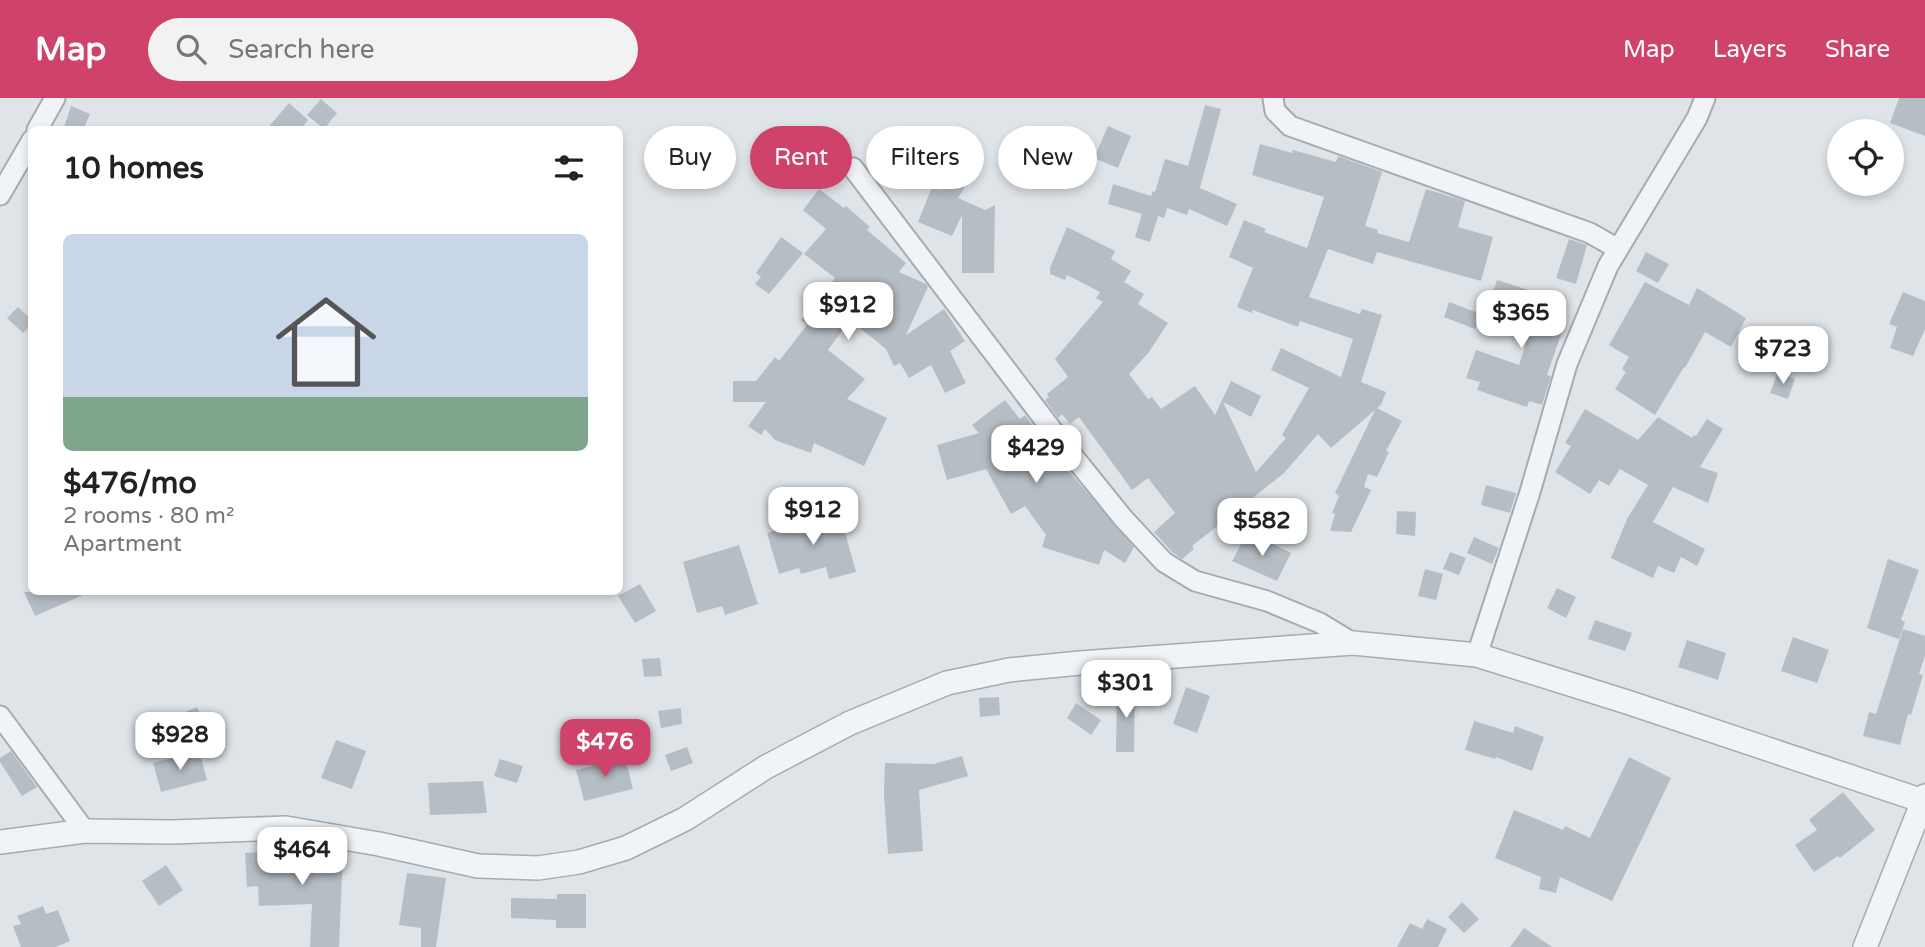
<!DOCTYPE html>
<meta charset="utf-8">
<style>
body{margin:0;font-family:"Varela Round",sans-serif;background:#f2f2f2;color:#222;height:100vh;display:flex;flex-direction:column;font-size:26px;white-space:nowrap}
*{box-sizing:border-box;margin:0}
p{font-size:23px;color:#767676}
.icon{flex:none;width:38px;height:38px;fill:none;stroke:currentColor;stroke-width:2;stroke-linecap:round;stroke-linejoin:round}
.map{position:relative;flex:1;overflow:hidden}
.side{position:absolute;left:28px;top:28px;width:595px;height:469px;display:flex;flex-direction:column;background:#fff;border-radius:10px;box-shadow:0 4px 10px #0003}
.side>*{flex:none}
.top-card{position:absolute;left:644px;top:28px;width:665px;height:63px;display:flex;gap:14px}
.fabs{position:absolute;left:1827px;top:21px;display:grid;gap:14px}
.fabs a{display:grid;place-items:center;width:77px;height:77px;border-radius:50%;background:#fff;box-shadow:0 4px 10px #0003;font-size:35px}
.price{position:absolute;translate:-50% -60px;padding:0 16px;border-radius:14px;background:#fff;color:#222;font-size:23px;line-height:46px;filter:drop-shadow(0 2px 4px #0008)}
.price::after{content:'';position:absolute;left:50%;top:42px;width:21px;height:16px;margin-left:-10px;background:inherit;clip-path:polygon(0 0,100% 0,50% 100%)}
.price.selected{background:#cf4269;color:#fff}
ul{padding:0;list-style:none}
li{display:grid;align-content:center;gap:14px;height:371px;padding:0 35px}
li span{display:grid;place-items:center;height:217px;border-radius:10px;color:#555}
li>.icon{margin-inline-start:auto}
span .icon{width:126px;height:126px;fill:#fffc;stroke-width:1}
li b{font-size:30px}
h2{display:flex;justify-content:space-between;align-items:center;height:84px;padding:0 35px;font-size:30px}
.tag{padding:0 24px;border-radius:32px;background:#fff;box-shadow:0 4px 10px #0003;font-size:24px;line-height:63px}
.tag.selected{background:#cf4269;color:#fff}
header{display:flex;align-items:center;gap:42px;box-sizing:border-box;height:98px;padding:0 35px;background:#cf4269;color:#fff}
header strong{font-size:33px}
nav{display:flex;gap:38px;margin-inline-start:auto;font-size:24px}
.search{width:490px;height:63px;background:#f2f2f2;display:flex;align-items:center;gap:18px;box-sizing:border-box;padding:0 24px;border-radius:38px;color:#767676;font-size:26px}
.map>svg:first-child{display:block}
.building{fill:#b6bec5}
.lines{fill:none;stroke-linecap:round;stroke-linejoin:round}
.minor-casing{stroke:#a4abb2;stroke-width:23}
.tertiary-casing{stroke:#a4abb2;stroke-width:26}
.minor{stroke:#f1f4f7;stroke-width:19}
.tertiary{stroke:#f1f4f7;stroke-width:23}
</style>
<header>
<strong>Map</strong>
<div class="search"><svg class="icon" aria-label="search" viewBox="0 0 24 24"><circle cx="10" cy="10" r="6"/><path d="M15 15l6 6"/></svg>Search here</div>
<nav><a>Map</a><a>Layers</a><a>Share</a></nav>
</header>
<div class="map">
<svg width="1925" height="849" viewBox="0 0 1925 849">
<rect width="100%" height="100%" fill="#dfe4e8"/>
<path class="building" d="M 1899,0 L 1925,0 L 1925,38 L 1890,25 Z
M 321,1 L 337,15 L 324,31 L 307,17 Z
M 289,5 L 308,22 L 300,32 L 266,32 Z
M 1205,7 L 1221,11 L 1200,90 L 1237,106 L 1227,128 L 1189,111 L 1187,117 L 1167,110 L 1164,120 L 1158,118 L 1150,144 L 1135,139 L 1142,116 L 1108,106 L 1113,86 L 1151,98 L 1153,93 L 1155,94 L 1165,61 L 1188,68 Z
M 71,8 L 90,16 L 83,32 L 63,32 Z
M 1108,28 L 1131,38 L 1118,70 L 1094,60 Z
M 1260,46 L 1292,55 L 1293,52 L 1336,64 L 1338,58 L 1382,74 L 1365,128 L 1378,132 L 1377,135 L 1409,144 L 1426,91 L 1465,103 L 1458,129 L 1493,139 L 1481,183 L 1377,154 L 1373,166 L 1328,151 L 1309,199 L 1360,216 L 1362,211 L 1382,217 L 1361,284 L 1386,294 L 1381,307 L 1377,310 L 1402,323 L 1386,353 L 1389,354 L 1377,379 L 1368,376 L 1364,389 L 1371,392 L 1351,434 L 1330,433 L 1335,416 L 1332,415 L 1339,398 L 1335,395 L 1375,312 L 1331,350 L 1318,336 L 1284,375 L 1254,399 L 1236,407 L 1239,411 L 1192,448 L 1194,451 L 1182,461 L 1172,454 L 1154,434 L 1175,415 L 1148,380 L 1132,392 L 1079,319 L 1070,326 L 1062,316 L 1058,320 L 1045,302 L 1049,299 L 1047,296 L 1068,279 L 1055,261 L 1103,204 L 1096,200 L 1100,194 L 1067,177 L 1065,182 L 1050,176 L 1050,170 L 1067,129 L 1115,153 L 1111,161 L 1131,173 L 1124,184 L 1144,196 L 1138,206 L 1168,225 L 1149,254 L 1129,276 L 1148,301 L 1152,299 L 1161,311 L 1195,288 L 1215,317 L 1231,283 L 1261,298 L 1251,319 L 1223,304 L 1256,374 L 1286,340 L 1282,337 L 1309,290 L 1271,272 L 1281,250 L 1341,279 L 1353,241 L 1300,223 L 1298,229 L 1253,212 L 1252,215 L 1237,209 L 1253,170 L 1229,159 L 1244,122 L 1266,131 L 1264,134 L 1307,150 L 1324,99 L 1252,77 Z
M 955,69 L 971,79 L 958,100 L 985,112 L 995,107 L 994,175 L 962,175 L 962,117 L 952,138 L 918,124 L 932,89 L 940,92 Z
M 819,91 L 844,110 L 846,108 L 870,129 L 867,132 L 906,165 L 899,174 L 926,186 L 928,189 L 906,237 L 944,211 L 965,243 L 950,253 L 966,285 L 945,295 L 931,267 L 909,280 L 900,265 L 894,268 L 886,251 L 850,222 L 828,252 L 865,281 L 847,301 L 887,320 L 864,368 L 814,345 L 811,355 L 775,342 L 765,331 L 761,337 L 748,328 L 766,304 L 733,304 L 733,283 L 756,283 L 775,259 L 779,263 L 807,227 L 801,222 L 835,180 L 804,156 L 826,131 L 803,112 Z
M 781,139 L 803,155 L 769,196 L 755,186 L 761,179 L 756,175 Z
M 1569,141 L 1587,147 L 1576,186 L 1556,180 Z
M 1646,154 L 1669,166 L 1658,185 L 1636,173 Z
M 1497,182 L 1560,202 L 1554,224 L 1564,228 L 1547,277 L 1551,278 L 1542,307 L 1529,303 L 1527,309 L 1477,292 L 1480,284 L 1466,280 L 1476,252 L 1519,267 L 1535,218 L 1490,204 Z
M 1645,184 L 1689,207 L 1697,190 L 1746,220 L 1731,249 L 1705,234 L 1685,270 L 1684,269 L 1655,317 L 1615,291 L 1626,274 L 1622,271 L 1629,259 L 1609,247 Z
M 1903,194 L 1925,203 L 1925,231 L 1913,258 L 1890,250 L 1897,229 L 1889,226 Z
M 1449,204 L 1481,216 L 1475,231 L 1444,219 Z
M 18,209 L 32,222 L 32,226 L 23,235 L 7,220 Z
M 1778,274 L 1795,281 L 1788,301 L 1770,295 Z
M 1005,302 L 1020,321 L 1025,317 L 1065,373 L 1067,371 L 1134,449 L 1125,465 L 1104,452 L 1099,467 L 1042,449 L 1046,437 L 1025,408 L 1011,416 L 986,371 L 947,382 L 937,347 L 979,335 L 972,327 Z
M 1585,311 L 1638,342 L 1658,319 L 1692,340 L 1694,337 L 1696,338 L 1707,321 L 1723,331 L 1700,369 L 1718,375 L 1708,405 L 1673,389 L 1653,424 L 1705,451 L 1697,468 L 1681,459 L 1674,475 L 1658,468 L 1653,480 L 1611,460 L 1627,421 L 1648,387 L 1620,371 L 1609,388 L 1599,382 L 1590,396 L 1555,374 L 1571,348 L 1565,345 Z
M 1486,387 L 1516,395 L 1510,415 L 1481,407 Z
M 839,413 L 856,474 L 829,481 L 826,469 L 801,476 L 799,470 L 779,476 L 767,435 Z
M 1397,413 L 1416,414 L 1415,438 L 1396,436 Z
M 1246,437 L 1269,449 L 1271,445 L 1291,455 L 1277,483 L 1232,463 Z
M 1474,439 L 1499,450 L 1492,466 L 1467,455 Z
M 739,447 L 758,506 L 725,517 L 722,508 L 697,515 L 683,464 Z
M 1450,454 L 1466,460 L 1459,477 L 1443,471 Z
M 1888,461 L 1919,472 L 1901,522 L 1905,524 L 1899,541 L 1867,530 Z
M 1425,471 L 1443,476 L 1436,502 L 1418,498 Z
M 640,486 L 656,513 L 635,525 L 618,498 Z
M 1557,490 L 1576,499 L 1566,520 L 1547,510 Z
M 24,494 L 90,494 L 35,518 Z
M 1595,522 L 1632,535 L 1625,553 L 1588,541 Z
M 1903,531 L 1925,538 L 1925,558 L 1919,576 L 1923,577 L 1911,617 L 1908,616 L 1900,647 L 1863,638 L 1869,614 L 1876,616 Z
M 1793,539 L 1829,552 L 1817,585 L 1781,573 Z
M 1687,542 L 1726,555 L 1718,582 L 1678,569 Z
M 660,560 L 662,578 L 644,579 L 642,561 Z
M 1186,589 L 1210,598 L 1197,635 L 1173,626 Z
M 1117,591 L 1135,591 L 1134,654 L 1116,654 Z
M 999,599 L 1000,617 L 980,619 L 979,600 Z
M 1076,605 L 1101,622 L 1091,637 L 1067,620 Z
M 197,609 L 204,624 L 180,635 L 174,619 Z
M 681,610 L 682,626 L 661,630 L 658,613 Z
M 1474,623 L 1513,635 L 1515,628 L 1544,639 L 1532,673 L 1496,659 L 1495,661 L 1465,652 Z
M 336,642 L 366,653 L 352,691 L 321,680 Z
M 687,649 L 693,665 L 671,673 L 665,657 Z
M 11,653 L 37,689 L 22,698 L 0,664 L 0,660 Z
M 199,653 L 207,682 L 161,694 L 153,665 Z
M 962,658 L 968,678 L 919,692 L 923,753 L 888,756 L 884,697 L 885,665 L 934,666 Z
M 1629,659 L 1671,680 L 1612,803 L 1560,779 L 1556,795 L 1539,791 L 1541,779 L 1495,760 L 1514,712 L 1563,732 L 1565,728 L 1590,740 Z
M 625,660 L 633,691 L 584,703 L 576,672 Z
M 500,661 L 523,668 L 517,685 L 494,678 Z
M 483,683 L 487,715 L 430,717 L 428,685 Z
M 1843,694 L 1875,732 L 1840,760 L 1838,758 L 1814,774 L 1795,747 L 1817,732 L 1809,722 Z
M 307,752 L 343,754 L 339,849 L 310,849 L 312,806 L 259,808 L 258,788 L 247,789 L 245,755 Z
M 166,767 L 183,792 L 159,808 L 142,783 Z
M 407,775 L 446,780 L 436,849 L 421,849 L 421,830 L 399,827 Z
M 557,796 L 586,796 L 586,830 L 556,830 L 556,822 L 511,820 L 511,800 L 557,801 Z
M 1462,804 L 1479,821 L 1464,835 L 1448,819 Z
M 43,808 L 46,816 L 58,812 L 70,843 L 56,849 L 21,849 L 13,828 L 21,826 L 17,818 Z
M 1427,821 L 1447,831 L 1438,849 L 1397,849 L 1410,825 L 1422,831 Z
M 1524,830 L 1552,849 L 1510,849 Z"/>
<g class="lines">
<defs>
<path id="minor" d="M 1273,0 L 1275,13 L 1290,28 L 1590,135 L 1618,151
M 37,32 L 55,0
M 853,70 L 1056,337 L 1123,420 L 1164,464 L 1195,483 L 1267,503 L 1320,525 L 1353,545
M 0,97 L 32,42
M 1477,557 L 1530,394 L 1567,266 L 1608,168 L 1697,20 L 1705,0
M 0,618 L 85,733"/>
<path id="tertiary" d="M 0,744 L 85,733 L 173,734 L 286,730 L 379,746 L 478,768 L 538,770 L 579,764 L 626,750 L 685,721 L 766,669 L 850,625 L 947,585 L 1009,572 L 1080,565 L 1353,545 L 1477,557 L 1627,604 L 1923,703
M 1865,849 L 1925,698"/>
</defs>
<use href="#minor" class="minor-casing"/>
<use href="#tertiary" class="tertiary-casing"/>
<use href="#minor" class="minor"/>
<use href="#tertiary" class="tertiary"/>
</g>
</svg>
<div class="fabs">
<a><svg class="icon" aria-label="locate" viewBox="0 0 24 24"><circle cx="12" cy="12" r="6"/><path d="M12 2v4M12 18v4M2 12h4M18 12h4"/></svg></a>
</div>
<b class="price" style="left:848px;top:244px">$912</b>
<b class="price" style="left:1521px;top:252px">$365</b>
<b class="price" style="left:1783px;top:288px">$723</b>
<b class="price" style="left:1036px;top:387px">$429</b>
<b class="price" style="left:813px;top:449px">$912</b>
<b class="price" style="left:1262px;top:460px">$582</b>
<b class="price" style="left:1126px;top:622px">$301</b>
<b class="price" style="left:180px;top:674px">$928</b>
<b class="price selected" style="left:605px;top:681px">$476</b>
<b class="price" style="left:302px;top:789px">$464</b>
<div class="top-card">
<a class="tag">Buy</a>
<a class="tag selected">Rent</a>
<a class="tag">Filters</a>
<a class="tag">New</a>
</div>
<section class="side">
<h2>10 homes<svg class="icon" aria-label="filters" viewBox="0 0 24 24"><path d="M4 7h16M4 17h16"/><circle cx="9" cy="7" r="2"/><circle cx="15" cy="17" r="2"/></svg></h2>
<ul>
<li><span style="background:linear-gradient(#c9d6e8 75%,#7fa58c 0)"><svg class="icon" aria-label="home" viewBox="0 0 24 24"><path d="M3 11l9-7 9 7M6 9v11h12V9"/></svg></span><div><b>$476/mo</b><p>2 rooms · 80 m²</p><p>Apartment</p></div></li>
</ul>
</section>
</div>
